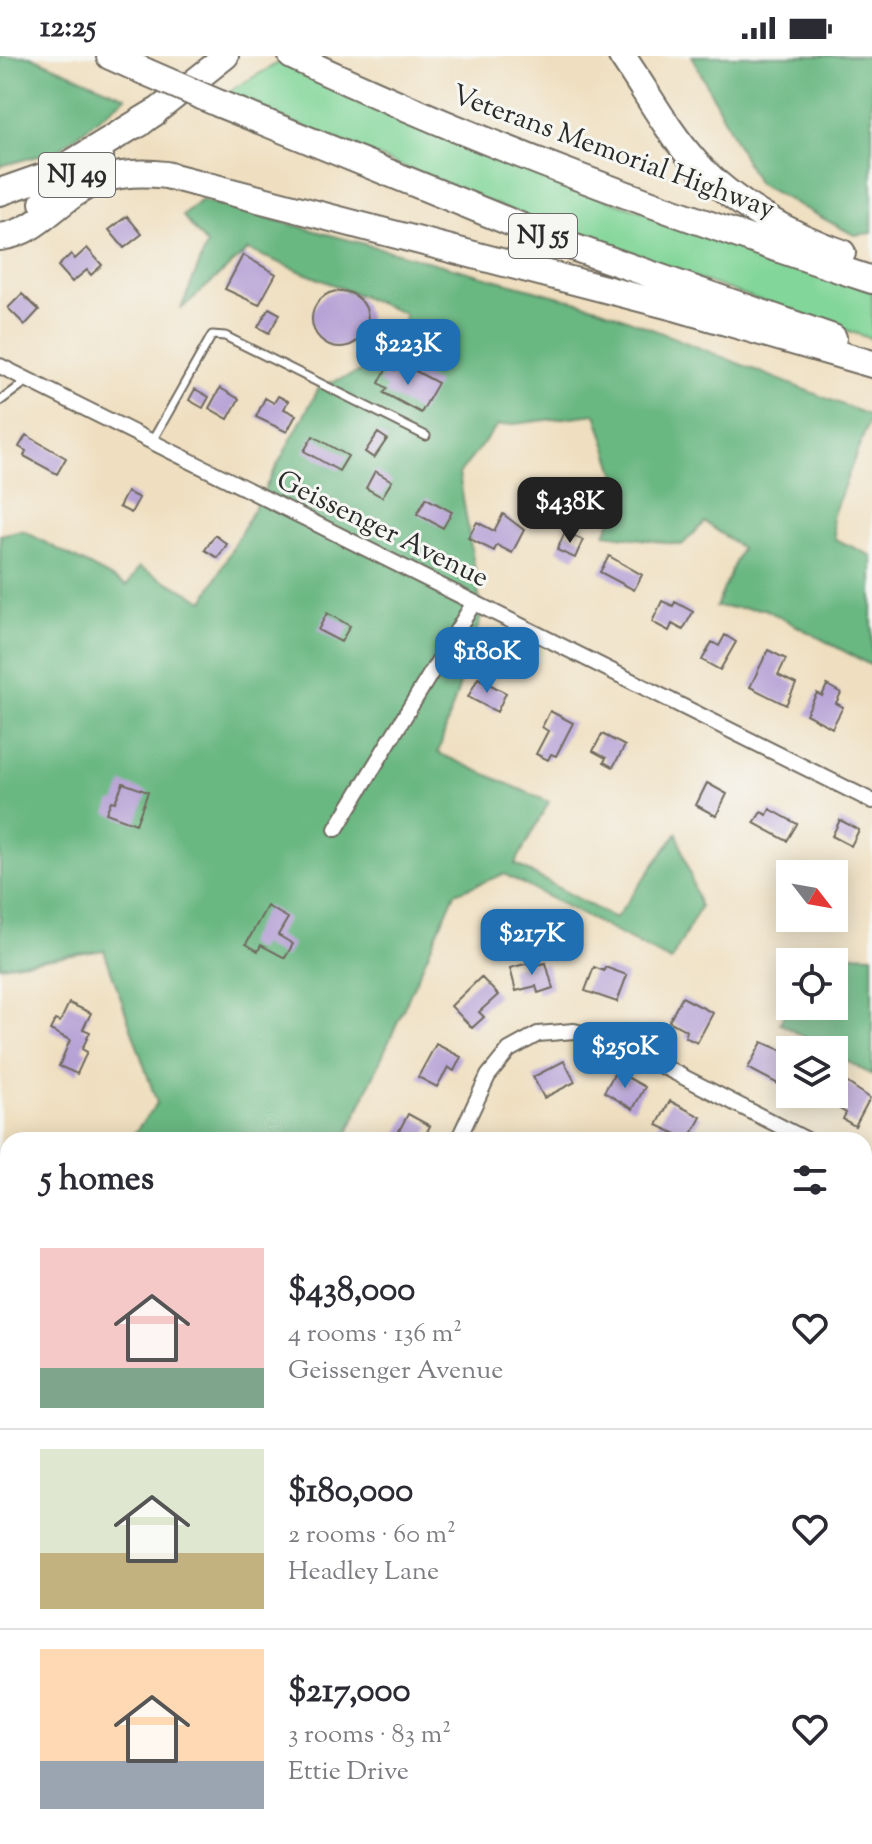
<!DOCTYPE html>
<meta charset="utf-8">
<style>
body{margin:0;font-family:"Sorts Mill Goudy",serif;background:#f2f2f3;color:#2b2b33;height:100vh;display:flex;flex-direction:column;font-size:30px;white-space:nowrap}
*{box-sizing:border-box;margin:0}
p{font-size:26px;color:#7c7c81}
.icon{flex:none;width:44px;height:44px;fill:none;stroke:currentColor;stroke-width:2;stroke-linecap:round;stroke-linejoin:round}
.map{position:relative;flex:1;overflow:hidden}
.side{position:absolute;left:0px;top:1076px;width:872px;height:712px;display:flex;flex-direction:column;background:#fff;border-radius:24px 24px 0 0;box-shadow:0 4px 20px #0003}
.side>*{flex:none}
.needle{width:52px;rotate:121deg}
.tools{position:absolute;left:776px;top:804px;display:grid;gap:16px}
.tools a{display:grid;place-items:center;width:72px;height:72px;border-radius:0px;background:#fff;box-shadow:0 4px 20px #0003;font-size:40px}
.price{position:absolute;translate:-50% -68px;padding:0 18px;border-radius:16px;background:#1f6fb2;color:#fff;font-size:26px;line-height:52px;filter:drop-shadow(0 2px 4px #0008)}
.price::after{content:'';position:absolute;left:50%;top:48px;width:24px;height:18px;margin-left:-12px;background:inherit;clip-path:polygon(0 0,100% 0,50% 100%)}
.price.active{background:#222;color:#fff}
ul{padding:0;list-style:none}
li{display:flex;align-items:center;gap:24px;height:200px;padding:0 40px}
li+li{border-top:2px solid #e1e1e2}
li span{display:grid;place-items:center;flex:none;width:224px;height:160px;border-radius:0px;color:#555}
li>.icon{margin-inline-start:auto}
span .icon{width:96px;height:96px;fill:#fffc;stroke-width:1}
li b{font-size:34px}
h2{display:flex;justify-content:space-between;align-items:center;height:96px;padding:0 40px;font-size:34px}
.status{display:flex;justify-content:space-between;align-items:center;height:56px;padding:0 40px;background:#fff;direction:ltr}
.status svg{height:22px;fill:currentColor}
.map>svg:first-child{display:block}
.green{fill:#82d699;stroke:#568062;stroke-width:2}
.forest{fill:#69b781;stroke:#4a7156;stroke-width:2}
.building{fill:#b7a2d6}
.lines{fill:none;stroke-linecap:round;stroke-linejoin:round}
.service-casing{stroke:#706a5f;stroke-width:11}
.minor-casing{stroke:#706a5f;stroke-width:18}
.trunk-casing{stroke:#706a5f;stroke-width:28}
.motorway-casing{stroke:#706a5f;stroke-width:30}
.service{stroke:#fff;stroke-width:7}
.minor{stroke:#fff;stroke-width:14}
.trunk{stroke:#fff;stroke-width:24}
.motorway{stroke:#fff;stroke-width:26}
.motorway-bridge-casing{stroke:#706a5f;stroke-width:30;stroke-linecap:butt}
.motorway-bridge{stroke:#fff;stroke-width:26}
.labels{text-anchor:middle;dominant-baseline:central;stroke-width:6;stroke-linejoin:round;paint-order:stroke}
.shield{fill:#f6f6f2;stroke:#686867;stroke-width:2}
.shield-label{font-size:26px;font-weight:bold;fill:#2b2b2b}
.street-label{font-size:28px;fill:#2b2b2b;stroke:#f6f6f2}
</style>
<div class="status"><b>12:25</b><svg viewBox="0 0 49 12"><path d="M0 12V9h3v3zM5 12V6h3v6zM10 12V3h3v9zM15 12V0h3v12zM26 1h20v11H26zM47 4h2v5h-2z"/></svg></div>
<div class="map">
<svg width="872" height="1788" viewBox="0 0 872 1788">
<rect width="100%" height="100%" fill="#f6f6f2"/>
<filter id="ink" filterUnits="userSpaceOnUse"><feTurbulence type="fractalNoise" baseFrequency=".0125" numOctaves="2"/><feDisplacementMap in="SourceGraphic" scale="16" xChannelSelector="R" yChannelSelector="G"/><feConvolveMatrix kernelMatrix="1 2 1 2 8 2 1 2 1" color-interpolation-filters="sRGB"/></filter>
<filter id="wash" filterUnits="userSpaceOnUse"><feTurbulence type="fractalNoise" baseFrequency=".006" numOctaves="4" result="noise"/><feDisplacementMap in="SourceGraphic" scale="32" xChannelSelector="R" yChannelSelector="G"/><feGaussianBlur stdDeviation="1.8" result="paint"/><feColorMatrix in="noise" values="0 0 0 0 0 0 0 0 0 0 0 0 0 0 0 0 0 1.4 0 .05"/><feComposite in="paint" operator="in"/></filter>
<g filter="url(#wash)">
<rect width="100%" height="100%" fill="#efdfc0"/>
<path class="green" d="M 280,6 L 403,65 L 578,133 L 872,235 L 872,283 L 568,178 L 224,38 Z"/>
<path class="forest" d="M 0,0 L 30,0 L 126,41 L 57,95 L 0,110 Z
M 692,0 L 872,0 L 872,177 L 854,179 L 757,127 Z
M 201,144 L 594,250 L 871,360 L 832,461 L 835,483 L 872,500 L 872,610 L 765,553 L 716,551 L 741,492 L 705,466 L 682,489 L 605,478 L 622,438 L 596,358 L 497,370 L 459,418 L 482,558 L 438,697 L 549,746 L 515,808 L 615,863 L 677,777 L 700,851 L 671,905 L 504,818 L 455,837 L 345,1084 L 129,1084 L 157,1047 L 104,894 L 0,910 L 0,479 L 22,474 L 127,530 L 139,511 L 204,545 L 320,330 L 400,302 L 405,258 L 248,194 L 181,253 L 207,189 L 183,160 Z
M 815,897 L 872,899 L 872,1019 L 834,998 L 834,994 L 827,994 L 780,967 L 790,947 L 790,950 L 834,950 L 834,906 L 811,906 Z
M 0,1103 L 8,1107 L 8,1537 L 0,1533 Z"/>
<g id="blocks">
<path class="building" d="M 127,160 L 142,178 L 124,192 L 109,174 Z
M 87,192 L 102,209 L 91,219 L 87,214 L 72,226 L 58,210 L 71,198 L 75,203 Z
M 243,199 L 276,218 L 259,249 L 225,233 Z
M312 263a28 28 0 1 1 56 0a28 28 0 1 1-56 0Z
M 22,238 L 39,254 L 25,269 L 8,252 Z
M 269,252 L 280,258 L 269,277 L 258,271 Z
M 399,306 L 438,327 L 421,357 L 384,337 L 387,332 L 379,327 L 388,310 L 395,314 Z
M 220,332 L 239,343 L 228,363 L 209,352 Z
M 195,333 L 209,341 L 203,352 L 189,344 Z
M 278,340 L 288,345 L 284,353 L 296,359 L 287,376 L 256,361 L 265,342 L 274,347 Z
M 378,377 L 387,383 L 374,402 L 365,396 Z
M 26,379 L 66,402 L 57,418 L 24,400 L 26,395 L 19,391 Z
M 313,380 L 348,400 L 339,415 L 304,395 Z
M 375,415 L 392,425 L 382,441 L 366,432 Z
M 127,436 L 139,442 L 131,457 L 119,451 Z
M 426,442 L 452,456 L 443,472 L 417,458 Z
M 503,458 L 524,474 L 512,497 L 497,489 L 494,495 L 468,482 L 477,466 L 494,475 Z
M 565,476 L 583,484 L 575,502 L 557,494 Z
M 215,479 L 227,488 L 218,502 L 205,494 Z
M 609,500 L 642,519 L 634,534 L 600,516 Z
M 662,545 L 673,550 L 675,546 L 693,556 L 683,574 L 672,568 L 669,575 L 652,566 Z
M 327,557 L 350,570 L 341,586 L 318,574 Z
M 725,579 L 736,586 L 720,614 L 702,604 L 712,586 L 719,590 Z
M 768,594 L 786,603 L 778,619 L 796,628 L 786,649 L 750,631 Z
M 478,622 L 506,637 L 497,656 L 468,641 Z
M 827,629 L 841,637 L 836,647 L 843,651 L 832,672 L 806,658 L 817,637 L 822,640 Z
M 550,655 L 573,667 L 556,700 L 551,698 L 548,704 L 536,698 L 548,675 L 542,671 Z
M 602,678 L 625,690 L 613,711 L 604,706 L 606,702 L 593,695 Z
M 123,727 L 148,736 L 136,768 L 106,757 L 111,745 L 115,746 Z
M 707,727 L 727,738 L 716,760 L 696,749 Z
M 770,753 L 797,768 L 787,785 L 754,767 L 761,756 L 767,759 Z
M 840,764 L 859,774 L 851,790 L 832,780 Z
M 267,850 L 288,862 L 278,879 L 293,888 L 285,902 L 261,889 L 258,895 L 246,888 Z
M 536,905 L 537,909 L 546,907 L 553,932 L 538,937 L 536,930 L 516,935 L 510,912 Z
M 594,911 L 604,915 L 605,911 L 627,919 L 617,946 L 585,935 Z
M 481,921 L 498,939 L 479,956 L 484,961 L 472,972 L 451,950 Z
M 682,941 L 713,957 L 697,987 L 685,981 L 687,975 L 669,965 Z
M 69,947 L 91,957 L 83,973 L 90,976 L 82,993 L 87,996 L 77,1018 L 59,1010 L 70,984 L 50,974 L 55,964 L 60,966 Z
M 762,986 L 790,998 L 790,1007 L 778,1028 L 748,1012 Z
M 436,988 L 461,1001 L 454,1015 L 448,1011 L 437,1031 L 418,1021 Z
M 564,1005 L 575,1026 L 544,1042 L 533,1021 Z
M 616,1015 L 645,1031 L 633,1053 L 604,1036 Z
M 842,1023 L 870,1042 L 855,1070 L 843,1063 L 846,1057 L 829,1047 Z
M 670,1045 L 701,1061 L 689,1084 L 657,1069 Z
M 408,1058 L 430,1070 L 423,1084 L 394,1084 Z"/>
</g>
</g>
<g filter="url(#ink)">
<use href="#blocks" fill-opacity="0" stroke="#706a5f" stroke-width="2"/>
<g class="lines">
<defs>
<path id="service" d="M 0,345 L 27,325
M 151,387 L 212,279 L 225,280 L 426,380
M 823,1780 L 830,1788"/>
<path id="minor" d="M 0,310 L 872,745
M 336,773 L 473,548
M 458,1084 L 488,1020 L 509,994 L 538,978 L 574,975 L 611,984 L 807,1084
M 864,1113 L 872,1117
M 864,1422 L 872,1426
M 316,1780 L 332,1788
M 358,1788 L 362,1780"/>
<path id="trunk" d="M 139,69 L 226,0
M 42,147 L 101,100"/>
<path id="motorway" d="M 110,0 L 146,16
M 292,0 C 480,89 675,159 872,224
M 622,0 C 646,35 667,75 696,107 C 732,147 791,180 842,197
M 220,48 L 564,188 L 833,282
M 0,136 L 57,116 L 154,57
M 0,181 C 36,176 50,152 80,134 C 104,118 137,115 166,119 L 678,252 L 872,308"/>
</defs>
<use href="#service" class="service-casing"/>
<use href="#minor" class="minor-casing"/>
<use href="#trunk" class="trunk-casing"/>
<use href="#motorway" class="motorway-casing"/>
<use href="#service" class="service"/>
<use href="#minor" class="minor"/>
<use href="#trunk" class="trunk"/>
<use href="#motorway" class="motorway"/>
<defs>
<path id="motorway-bridge" d="M 146,16 L 220,48"/>
</defs>
<use href="#motorway-bridge" class="motorway-bridge-casing"/>
<use href="#motorway-bridge" class="motorway-bridge"/>
</g>
</g>
<g class="labels">
<g class="shield">
<rect x="39" y="97" width="76" height="44" rx="6"/>
<rect x="509" y="158" width="68" height="44" rx="6"/>
</g>
<g class="shield-label">
<text x="77" y="119">NJ 49</text>
<text x="543" y="180">NJ 55</text>
</g>
<g class="street-label">
<text transform="translate(613 97) rotate(20)">Veterans Memorial Highway</text>
<text transform="translate(382 474) rotate(26)">Geissenger Avenue</text>
</g>
</g>
</svg>
<div class="tools">
<a><svg class="needle" viewBox="-14 -14 28 28"><path d="M0-13l5 13h-10z" fill="#e53935"/><path d="M0 13l5-13h-10z" fill="#7c7c81"/></svg></a>
<a><svg class="icon" aria-label="locate" viewBox="0 0 24 24"><circle cx="12" cy="12" r="6"/><path d="M12 2v4M12 18v4M2 12h4M18 12h4"/></svg></a>
<a><svg class="icon" aria-label="layers" viewBox="0 0 24 24"><path d="M12 4l9 5-9 5-9-5zM3 14l9 5 9-5"/></svg></a>
</div>
<b class="price" style="left:408px;top:331px">$223K</b>
<b class="price active" style="left:570px;top:489px">$438K</b>
<b class="price" style="left:487px;top:639px">$180K</b>
<b class="price" style="left:532px;top:921px">$217K</b>
<b class="price" style="left:625px;top:1034px">$250K</b>
<section class="side">
<h2>5 homes<svg class="icon" aria-label="filters" viewBox="0 0 24 24"><path d="M4 7h16M4 17h16"/><circle cx="9" cy="7" r="2"/><circle cx="15" cy="17" r="2"/></svg></h2>
<ul>
<li><span style="background:linear-gradient(#f6c9c9 75%,#7fa58c 0)"><svg class="icon" aria-label="home" viewBox="0 0 24 24"><path d="M3 11l9-7 9 7M6 9v11h12V9"/></svg></span><div><b>$438,000</b><p>4 rooms · 136 m²</p><p>Geissenger Avenue</p></div><svg class="icon" aria-label="heart" viewBox="0 0 24 24"><path d="M12 20l-8-8c-3-5 5-10 8-4 3-6 11-1 8 4z"/></svg></li>
<li><span style="background:linear-gradient(#dfe7d0 65%,#c2b280 0)"><svg class="icon" aria-label="home" viewBox="0 0 24 24"><path d="M3 11l9-7 9 7M6 9v11h12V9"/></svg></span><div><b>$180,000</b><p>2 rooms · 60 m²</p><p>Headley Lane</p></div><svg class="icon" aria-label="heart" viewBox="0 0 24 24"><path d="M12 20l-8-8c-3-5 5-10 8-4 3-6 11-1 8 4z"/></svg></li>
<li><span style="background:linear-gradient(#ffd9b3 70%,#9aa5b1 0)"><svg class="icon" aria-label="home" viewBox="0 0 24 24"><path d="M3 11l9-7 9 7M6 9v11h12V9"/></svg></span><div><b>$217,000</b><p>3 rooms · 83 m²</p><p>Ettie Drive</p></div><svg class="icon" aria-label="heart" viewBox="0 0 24 24"><path d="M12 20l-8-8c-3-5 5-10 8-4 3-6 11-1 8 4z"/></svg></li>
</ul>
</section>
</div>
